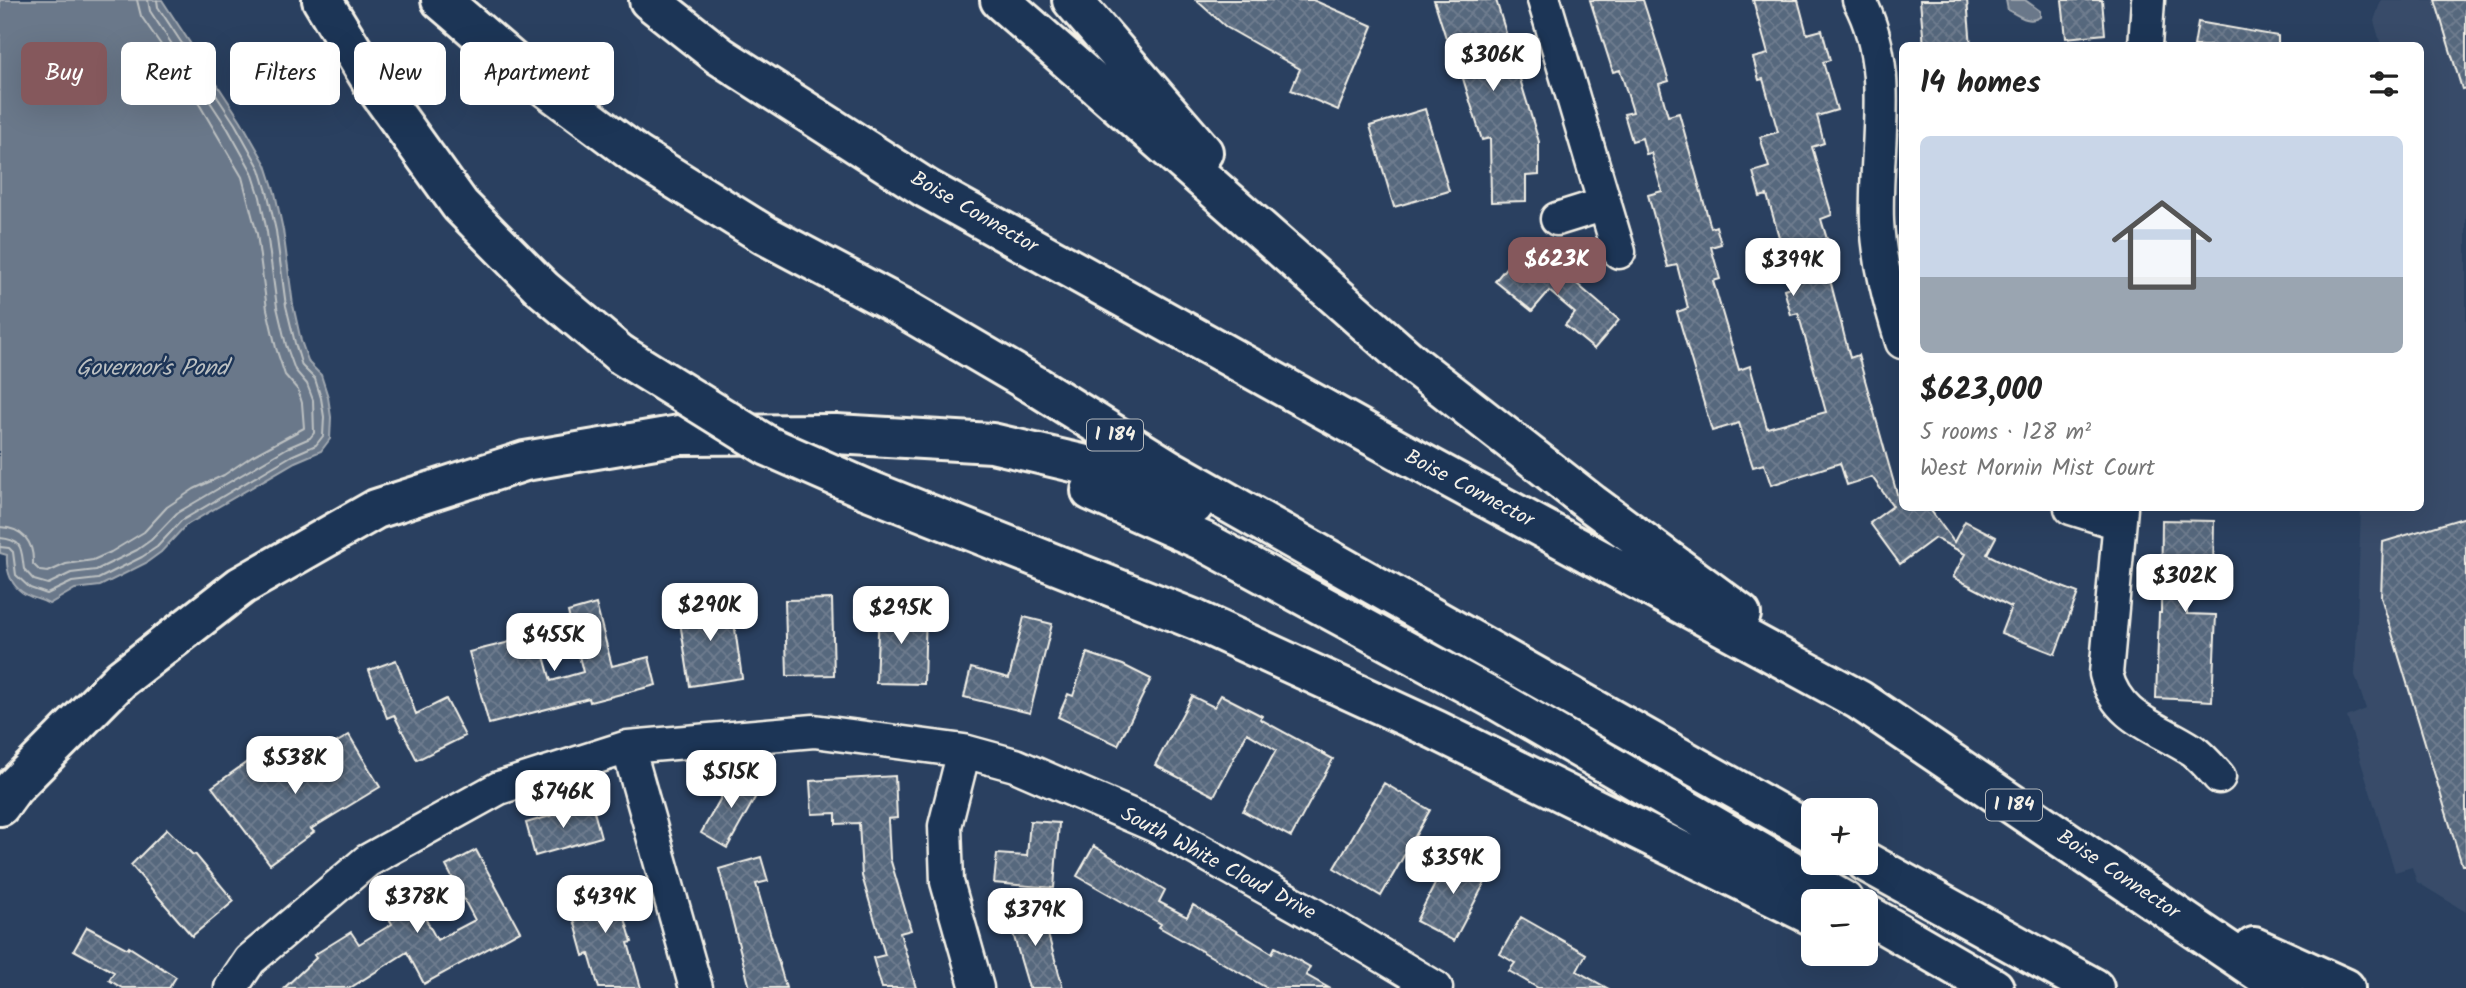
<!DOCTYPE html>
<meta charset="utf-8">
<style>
body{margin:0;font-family:Kalam,sans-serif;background:#f2f2f2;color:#222;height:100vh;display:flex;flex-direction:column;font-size:26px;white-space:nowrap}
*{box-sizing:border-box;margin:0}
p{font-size:23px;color:#767676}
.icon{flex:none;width:38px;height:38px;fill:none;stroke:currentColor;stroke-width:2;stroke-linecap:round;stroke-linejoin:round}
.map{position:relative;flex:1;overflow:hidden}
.side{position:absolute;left:1899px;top:42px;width:525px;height:469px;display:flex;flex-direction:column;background:#fff;border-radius:10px;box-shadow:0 7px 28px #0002}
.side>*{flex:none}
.top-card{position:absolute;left:21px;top:42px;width:665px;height:63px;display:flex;gap:14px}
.controls{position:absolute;left:1801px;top:798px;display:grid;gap:14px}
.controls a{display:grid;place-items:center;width:77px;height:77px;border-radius:10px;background:#fff;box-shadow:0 7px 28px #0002;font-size:35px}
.price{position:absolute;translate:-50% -60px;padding:0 16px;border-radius:14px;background:#fff;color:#222;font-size:23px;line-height:46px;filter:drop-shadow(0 2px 4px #0008)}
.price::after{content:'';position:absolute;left:50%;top:42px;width:21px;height:16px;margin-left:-10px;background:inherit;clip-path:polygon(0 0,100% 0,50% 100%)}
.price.active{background:#85585c;color:#fff}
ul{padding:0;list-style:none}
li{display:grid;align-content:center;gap:14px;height:371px;padding:0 21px}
li span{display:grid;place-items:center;height:217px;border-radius:10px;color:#555}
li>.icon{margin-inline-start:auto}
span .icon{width:126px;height:126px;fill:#fffc;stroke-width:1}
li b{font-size:30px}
h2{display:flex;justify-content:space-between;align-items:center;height:84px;padding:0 21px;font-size:30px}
.pill{padding:0 24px;border-radius:10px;background:#fff;box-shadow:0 7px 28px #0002;font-size:24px;line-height:63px}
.pill.active{background:#85585c;color:#fff}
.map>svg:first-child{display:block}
.built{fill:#374c69}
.water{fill:#6a788a;stroke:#a1a8b0;stroke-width:2}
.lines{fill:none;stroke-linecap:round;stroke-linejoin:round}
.shore{stroke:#bdc1c2;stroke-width:2}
.building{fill:url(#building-cross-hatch);stroke:#f4f1e8;stroke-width:2}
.minor-casing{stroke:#f4f1e8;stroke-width:37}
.highway-casing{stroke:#f4f1e8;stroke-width:44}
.minor{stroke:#1d3557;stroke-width:32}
.highway{stroke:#1d3557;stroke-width:38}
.highway-bridge-casing{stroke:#f4f1e8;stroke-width:44;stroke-linecap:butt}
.highway-bridge{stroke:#1d3557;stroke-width:38}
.labels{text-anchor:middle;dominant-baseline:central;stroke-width:5;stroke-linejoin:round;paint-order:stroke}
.shield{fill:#1d3557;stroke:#b4b9bc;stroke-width:2}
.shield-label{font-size:19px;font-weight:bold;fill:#f4f1e8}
.street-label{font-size:21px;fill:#f4f1e8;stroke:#1d3557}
.water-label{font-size:23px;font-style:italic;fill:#bdc1c2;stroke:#1d3557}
</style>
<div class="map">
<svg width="2466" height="988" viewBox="0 0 2466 988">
<defs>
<pattern id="building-cross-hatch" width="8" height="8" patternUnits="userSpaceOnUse" patternTransform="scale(1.75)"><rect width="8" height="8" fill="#56677d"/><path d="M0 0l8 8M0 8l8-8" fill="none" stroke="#6f7d8f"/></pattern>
</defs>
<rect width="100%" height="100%" fill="#2a4060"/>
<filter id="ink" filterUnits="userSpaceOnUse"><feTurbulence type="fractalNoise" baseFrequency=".0143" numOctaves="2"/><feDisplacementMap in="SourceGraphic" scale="14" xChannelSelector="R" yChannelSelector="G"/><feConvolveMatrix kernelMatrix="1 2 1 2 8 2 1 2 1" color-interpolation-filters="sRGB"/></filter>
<g filter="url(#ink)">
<path class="built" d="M 2381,0 L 2466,0 L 2466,912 L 2417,882 L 2412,867 L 2395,872 L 2347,717 L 2366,709 L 2355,675 L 2361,508 L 2420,508 L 2420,201 L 2424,199 L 2420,186 L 2420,46 L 2381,45 L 2374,21 Z"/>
<path class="water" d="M 0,0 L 162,0 L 241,121 L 266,165 L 275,193 L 283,230 L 293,305 L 301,341 L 309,363 L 321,375 L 328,397 L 331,417 L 330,439 L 321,451 L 295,462 L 185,526 L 161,552 L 146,563 L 100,586 L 75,589 L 49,604 C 41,599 34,599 27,595 C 11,587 6,571 7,555 L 0,553 Z
M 2006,0 L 2025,0 L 2040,11 L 2040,17 C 2029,24 2019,16 2008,10 Z"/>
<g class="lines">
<path class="shore" d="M 0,527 C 23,528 34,542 33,564 L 40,571 L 48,572 L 66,564 L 93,560 L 111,552 L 144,532 L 167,507 L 194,489 L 224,475 L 252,456 L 304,428 L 302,403 L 298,390 L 285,375 L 276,348 L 267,309 L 257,234 L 242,177 L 182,75 L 141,16 L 137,0
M 0,538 C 24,540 21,550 24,569 L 34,580 L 48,584 L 71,573 L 96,570 L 137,550 L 151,540 L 177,513 L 287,448 L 310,438 L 314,433 L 313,400 L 307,384 L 295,370 L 286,345 L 277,307 L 267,232 L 260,197 L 252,172 L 228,129 L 150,11 L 148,0
M 0,547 L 9,548 L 13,552 L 16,575 L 30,588 L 47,594 L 72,582 L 98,579 L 142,557 L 157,547 L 181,521 L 291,456 L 316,445 L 323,436 L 324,417 L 321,398 L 315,379 L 302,366 L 295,343 L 286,306 L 276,231 L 268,195 L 260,169 L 235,124 L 158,7 L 157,0"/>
</g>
<path class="building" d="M 1196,0 L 1313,0 L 1373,26 L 1338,110 L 1291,90 L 1300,69 L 1226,27 Z
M 1434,0 L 1496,0 L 1539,142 L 1539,175 L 1526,176 L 1526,201 L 1491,202 L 1490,138 L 1482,140 L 1457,59 L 1453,60 Z
M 1590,0 L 1643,0 L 1669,81 L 1659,84 L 1668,116 L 1679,113 L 1711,228 L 1716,226 L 1721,244 L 1711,247 L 1720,279 L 1713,281 L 1739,370 L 1750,366 L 1767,428 L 1826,412 L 1798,313 L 1791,315 L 1784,289 L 1793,286 L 1767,195 L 1760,197 L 1753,172 L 1769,167 L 1760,137 L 1778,132 L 1763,79 L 1759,80 L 1753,58 L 1768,54 L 1753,0 L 1798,0 L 1807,34 L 1822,30 L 1830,60 L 1823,62 L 1837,110 L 1817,116 L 1824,143 L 1812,147 L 1832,215 L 1821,219 L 1835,266 L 1827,268 L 1850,358 L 1858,355 L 1899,501 L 1902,499 L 1902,508 L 1929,508 L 1954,542 L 1965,521 L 1996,537 L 1987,554 L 2016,569 L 2078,593 L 2055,654 L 2001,633 L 2011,607 L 1953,577 L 1965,554 L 1935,538 L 1900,564 L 1870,523 L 1893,506 L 1872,477 L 1847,485 L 1840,463 L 1771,485 L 1764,464 L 1753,467 L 1739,423 L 1712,431 L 1677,312 L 1688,308 L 1677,265 L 1668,267 L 1648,195 L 1662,191 L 1651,153 L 1646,154 L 1642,138 L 1632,141 L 1624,114 L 1633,112 L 1620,70 L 1613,72 Z
M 1920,0 L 1967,0 L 1971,46 L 1924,46 Z
M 2062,0 L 2102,0 L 2105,34 L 2066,38 Z
M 2435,0 L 2466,0 L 2466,88 L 2462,89 Z
M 2198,22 L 2278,36 L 2278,46 L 2194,46 Z
M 1425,109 L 1449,191 L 1394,207 L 1370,126 Z
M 1522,248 L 1566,283 L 1570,278 L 1619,320 L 1594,349 L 1565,325 L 1575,313 L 1549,291 L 1532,311 L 1495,281 Z
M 2466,517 L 2466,865 L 2462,865 L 2381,597 L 2383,542 Z
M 2162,520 L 2214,521 L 2213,577 L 2187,576 L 2187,614 L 2216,615 L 2212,701 L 2156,698 L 2159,613 L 2161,613 Z
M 832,599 L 834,675 L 787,676 L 785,600 Z
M 731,601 L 742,678 L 690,686 L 678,609 Z
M 596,604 L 612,666 L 649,657 L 656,685 L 590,702 L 589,698 L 489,724 L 469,652 L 538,635 L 551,681 L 583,672 L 568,612 Z
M 879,608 L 926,609 L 924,684 L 876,683 Z
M 1024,617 L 1052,624 L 1030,713 L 964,697 L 971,668 L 1009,678 Z
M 1087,653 L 1123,665 L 1151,679 L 1118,745 L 1058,717 L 1068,694 L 1073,696 Z
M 396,660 L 416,714 L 446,699 L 465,736 L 417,760 L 394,715 L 387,718 L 369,670 Z
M 1221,695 L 1262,716 L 1260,719 L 1333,759 L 1291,837 L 1243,811 L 1276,750 L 1247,733 L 1214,796 L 1155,765 L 1192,696 L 1214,707 Z
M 349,735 L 380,787 L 311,829 L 314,832 L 270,864 L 212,787 L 257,755 L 275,779 Z
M 735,773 L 761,787 L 727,848 L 701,833 Z
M 895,776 L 897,818 L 888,819 L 890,858 L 911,930 L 900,933 L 916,988 L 882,988 L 873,958 L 885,955 L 862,876 L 859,823 L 836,824 L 836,813 L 812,814 L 810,781 Z
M 1384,783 L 1430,810 L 1381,896 L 1334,868 Z
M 592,804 L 601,837 L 535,856 L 526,823 Z
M 1030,821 L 1059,823 L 1054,888 L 994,883 L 997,854 L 1027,856 Z
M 167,829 L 193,855 L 195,854 L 234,901 L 192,936 L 131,865 Z
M 1094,846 L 1165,890 L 1159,902 L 1187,917 L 1193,905 L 1272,953 L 1275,947 L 1310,967 L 1306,975 L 1329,988 L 1267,988 L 1159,927 L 1161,924 L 1077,876 Z
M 476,850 L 520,931 L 424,984 L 407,952 L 350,988 L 284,988 L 316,958 L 314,955 L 351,932 L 359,944 L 392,924 L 379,900 L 407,885 L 437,940 L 475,920 L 446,866 Z
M 1452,851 L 1491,871 L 1454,941 L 1416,921 Z
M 761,857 L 768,881 L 756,884 L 786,988 L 750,988 L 719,869 Z
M 614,881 L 632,942 L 628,943 L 641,988 L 599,988 L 589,954 L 584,956 L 567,894 Z
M 1039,904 L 1047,931 L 1063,988 L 1029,988 L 1007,913 Z
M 1521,917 L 1586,954 L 1577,971 L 1607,988 L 1538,988 L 1509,971 L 1515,963 L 1500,954 Z
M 87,927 L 128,949 L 129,947 L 176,977 L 169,988 L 122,988 L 109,980 L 114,972 L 74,950 Z"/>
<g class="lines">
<defs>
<path id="minor" d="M 1544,0 L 1619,252
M 1859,0 C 1896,69 1874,147 1877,221 C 1879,263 1890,303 1902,342
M 2145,46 L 2148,0
M 1557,219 L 1605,204
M 2071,508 L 2119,523
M 2121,508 L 2106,674 C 2117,719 2157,727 2192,750 C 2202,757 2211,768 2219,777
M 628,747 L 696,988
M 964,751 L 945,826 L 947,882 L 977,988
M 231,988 L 250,960 L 367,861 L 499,788 L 628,747 L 814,731 L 964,751 L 1015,765 L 1156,826 L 1311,913 L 1436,988"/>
<path id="highway" d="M 322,0 L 374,85 L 460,205 L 543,289 L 620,354
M 441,0 L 519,67 L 638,156 L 765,235 L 903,308 L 1038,387 L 1169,469 L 1813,833
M 649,0 L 720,56 L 927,189 L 1398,450 L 1859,700 L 2283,988
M 1000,0 L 1413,364 L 1592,504 L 1741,614
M 1072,0 L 1203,152
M 868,490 L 1196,620 L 1436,730 L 1813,916
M 1091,491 L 1203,541 L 1493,698 L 1844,901
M 0,806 L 13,788 L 121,679 L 241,586 L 376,509 L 525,461 L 679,435 L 836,434 L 992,443 L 1103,469 L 1194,505
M 1866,862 L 2094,988
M 1866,914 L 1994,988
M 2254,947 L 2345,988"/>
</defs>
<use href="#minor" class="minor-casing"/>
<use href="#highway" class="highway-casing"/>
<use href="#minor" class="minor"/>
<use href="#highway" class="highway"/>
<defs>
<path id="highway-bridge" d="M 620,354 L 768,446 L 868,490"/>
</defs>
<use href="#highway-bridge" class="highway-bridge-casing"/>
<use href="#highway-bridge" class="highway-bridge"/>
</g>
</g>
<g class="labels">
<g class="shield">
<rect x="1087" y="419.5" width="56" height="31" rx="5"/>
<rect x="1986" y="789.5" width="56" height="31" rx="5"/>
</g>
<g class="shield-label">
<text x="1115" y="435">I 184</text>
<text x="2014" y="805">I 184</text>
</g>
<g class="street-label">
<text transform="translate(974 213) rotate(30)">Boise Connector</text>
<text transform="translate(1469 489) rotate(28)">Boise Connector</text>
<text transform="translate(1218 864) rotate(28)">South White Cloud Drive</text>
<text transform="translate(2118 875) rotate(34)">Boise Connector</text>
</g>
<g class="water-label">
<text x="152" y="369">Governor's Pond</text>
</g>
</g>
</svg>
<div class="controls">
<a>+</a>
<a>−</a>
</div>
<b class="price" style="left:1493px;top:93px">$306K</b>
<b class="price active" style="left:1557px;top:297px">$623K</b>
<b class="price" style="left:1793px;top:298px">$399K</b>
<b class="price" style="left:2185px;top:614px">$302K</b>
<b class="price" style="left:710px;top:643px">$290K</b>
<b class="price" style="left:901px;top:646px">$295K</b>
<b class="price" style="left:554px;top:673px">$455K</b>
<b class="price" style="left:295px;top:796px">$538K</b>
<b class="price" style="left:731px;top:810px">$515K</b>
<b class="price" style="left:563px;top:830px">$746K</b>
<b class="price" style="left:1453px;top:896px">$359K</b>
<b class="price" style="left:417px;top:935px">$378K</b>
<b class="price" style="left:605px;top:935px">$439K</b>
<b class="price" style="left:1035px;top:948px">$379K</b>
<div class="top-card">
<a class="pill active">Buy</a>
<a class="pill">Rent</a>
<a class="pill">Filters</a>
<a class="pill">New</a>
<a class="pill">Apartment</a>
</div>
<section class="side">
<h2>14 homes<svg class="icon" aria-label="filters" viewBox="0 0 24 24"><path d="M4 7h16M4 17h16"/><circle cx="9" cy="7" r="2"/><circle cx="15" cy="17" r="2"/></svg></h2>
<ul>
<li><span style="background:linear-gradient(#c9d6e8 65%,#9aa5b1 0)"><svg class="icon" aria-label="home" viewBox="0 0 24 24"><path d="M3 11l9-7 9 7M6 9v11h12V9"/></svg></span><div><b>$623,000</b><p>5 rooms · 128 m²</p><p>West Mornin Mist Court</p></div></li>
</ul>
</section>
</div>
